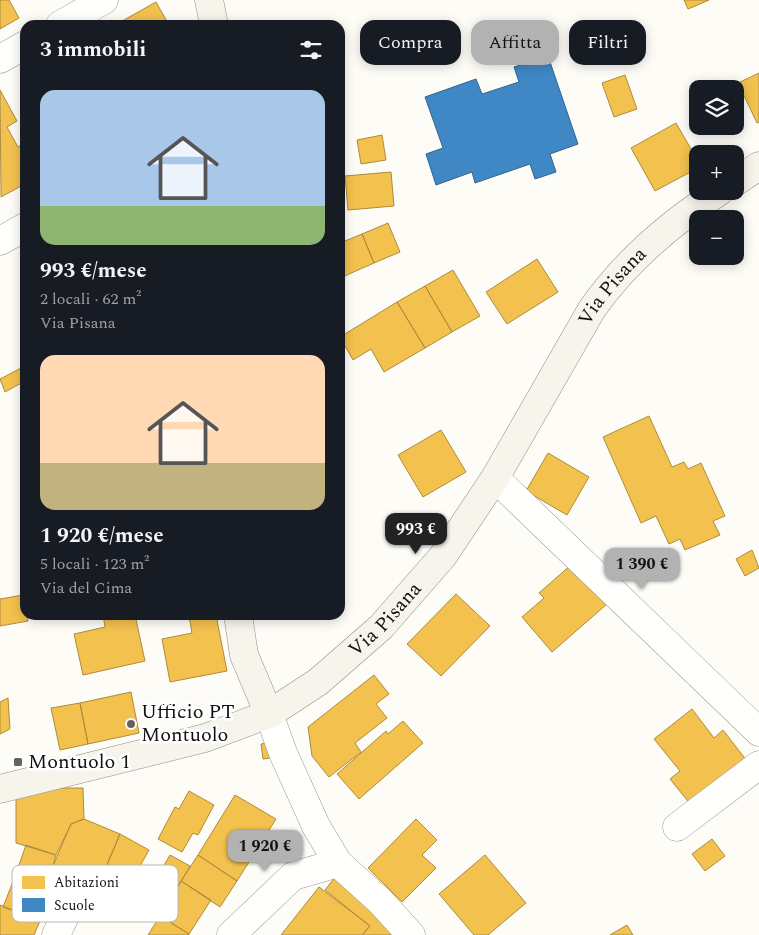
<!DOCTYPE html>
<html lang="it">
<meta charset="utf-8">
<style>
body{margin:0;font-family:Spectral,serif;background:#20242c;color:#f1f3f6;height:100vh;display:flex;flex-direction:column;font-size:19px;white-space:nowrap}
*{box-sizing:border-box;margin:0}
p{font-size:16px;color:#9ea1a6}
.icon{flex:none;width:28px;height:28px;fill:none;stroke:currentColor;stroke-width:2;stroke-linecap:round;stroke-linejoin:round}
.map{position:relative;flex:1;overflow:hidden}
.panel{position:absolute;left:20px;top:20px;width:325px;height:600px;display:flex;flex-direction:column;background:#171b24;border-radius:15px;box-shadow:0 2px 12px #0003}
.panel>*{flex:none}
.banner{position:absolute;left:360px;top:20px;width:324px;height:45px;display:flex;gap:10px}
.buttons{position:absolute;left:689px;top:80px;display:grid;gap:10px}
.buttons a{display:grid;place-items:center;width:55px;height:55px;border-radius:10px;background:#171b24;box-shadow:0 2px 12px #0003;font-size:25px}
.price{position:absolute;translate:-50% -42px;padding:0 11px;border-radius:10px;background:#b2b2b3;color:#111;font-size:16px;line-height:32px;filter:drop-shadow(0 1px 2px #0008)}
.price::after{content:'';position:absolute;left:50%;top:30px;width:15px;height:11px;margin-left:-8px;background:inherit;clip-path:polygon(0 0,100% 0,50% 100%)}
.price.selected{background:#222;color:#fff}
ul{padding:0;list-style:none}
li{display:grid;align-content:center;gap:10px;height:265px;padding:0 20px}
li span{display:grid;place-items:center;height:155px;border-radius:15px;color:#555}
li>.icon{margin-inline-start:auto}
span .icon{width:90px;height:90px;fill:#fffc;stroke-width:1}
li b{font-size:21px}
h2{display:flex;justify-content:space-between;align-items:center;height:60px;padding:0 20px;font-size:21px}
.tag{padding:0 18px;border-radius:15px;background:#171b24;box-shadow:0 2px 12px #0003;font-size:18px;line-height:45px}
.tag.selected{background:#b2b2b3;color:#111}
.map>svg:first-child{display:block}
.homes{fill:#f2c14e;stroke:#ae8c3c}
.schools{fill:#3f88c5;stroke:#31648f}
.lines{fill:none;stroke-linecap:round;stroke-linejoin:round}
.street-casing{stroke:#979795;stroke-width:29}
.secondary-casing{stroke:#8e8d8b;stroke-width:29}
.street{stroke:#fffffe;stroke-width:28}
.secondary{stroke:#f6f4eb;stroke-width:28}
.poi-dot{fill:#646362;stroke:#fff;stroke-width:2}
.labels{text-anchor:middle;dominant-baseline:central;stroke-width:5;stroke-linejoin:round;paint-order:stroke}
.street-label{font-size:20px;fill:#111;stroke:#fff}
.poi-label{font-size:20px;fill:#111;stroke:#fff;text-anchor:start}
.key{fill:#fff;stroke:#b8b8b8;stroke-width:1}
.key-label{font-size:14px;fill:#111}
</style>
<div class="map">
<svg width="759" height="935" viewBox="0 0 759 935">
<rect width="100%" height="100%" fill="#fdfcf7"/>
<path class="homes" d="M 0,0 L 9,0 L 19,18 L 0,29 Z
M 684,0 L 709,0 L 688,9 Z
M 156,2 L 169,25 L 115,25 Z
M 759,73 L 759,122 L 757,123 L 738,83 Z
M 625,75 L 637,109 L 614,117 L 602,83 Z
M 0,90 L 17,121 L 7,127 L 18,147 L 25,142 L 25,184 L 1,197 Z
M 676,123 L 698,161 L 698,168 L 655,191 L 631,148 Z
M 382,135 L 386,160 L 361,164 L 357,140 Z
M 391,172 L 394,206 L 348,210 L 345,176 Z
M 388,223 L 400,252 L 374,263 L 362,234 Z
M 362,234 L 374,263 L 340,278 L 340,243 Z
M 537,259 L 558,292 L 507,324 L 486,292 Z
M 453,270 L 480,316 L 452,332 L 425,286 Z
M 425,286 L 452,332 L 425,348 L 397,302 Z
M 397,302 L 425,348 L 384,372 L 371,349 L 353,360 L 340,337 Z
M 25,366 L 25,381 L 5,392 L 0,379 Z
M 649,416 L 672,467 L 684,462 L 688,469 L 701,463 L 725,516 L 713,521 L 720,535 L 685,550 L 680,539 L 669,544 L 656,516 L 641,523 L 603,437 Z
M 441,430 L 466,472 L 423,497 L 398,455 Z
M 548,453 L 589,477 L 567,515 L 526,491 Z
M 752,550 L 759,568 L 745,576 L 736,559 Z
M 572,564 L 607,604 L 552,652 L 522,617 L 544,598 L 539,593 Z
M 456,594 L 490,626 L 441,676 L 407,644 Z
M 23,595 L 28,621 L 0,626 L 0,599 Z
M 103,615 L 135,615 L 145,661 L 83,675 L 74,634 L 105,627 Z
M 216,615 L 227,671 L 170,682 L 162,639 L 192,633 L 189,616 Z
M 374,675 L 389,694 L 376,704 L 387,718 L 355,743 L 361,752 L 329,777 L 312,756 L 308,727 Z
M 131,692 L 139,733 L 88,744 L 80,703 Z
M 8,698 L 10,729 L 0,734 L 0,702 Z
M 80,703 L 88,744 L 60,750 L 51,708 Z
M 692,709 L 714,738 L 723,730 L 747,761 L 691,805 L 670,779 L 680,771 L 654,739 Z
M 403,721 L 423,743 L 359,799 L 337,774 L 386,731 L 388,734 Z
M 274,742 L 277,757 L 263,759 L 261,744 Z
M 47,788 L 83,788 L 84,819 L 71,824 L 56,855 L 16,843 L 16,799 Z
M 189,791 L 214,805 L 198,835 L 193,833 L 182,852 L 158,839 L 175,807 L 179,809 Z
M 235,795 L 276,819 L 237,881 L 198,855 Z
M 84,819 L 120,834 L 95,893 L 73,885 L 77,875 L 53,866 L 71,824 Z
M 416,819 L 437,840 L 422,855 L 436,868 L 402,902 L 368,868 Z
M 120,834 L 149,850 L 120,902 L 95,893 Z
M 712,839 L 725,856 L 705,871 L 692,854 Z
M 26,845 L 56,855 L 53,866 L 77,875 L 68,898 L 14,879 Z
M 170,855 L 190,866 L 169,903 L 149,891 Z
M 198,855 L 237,881 L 220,907 L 181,881 Z
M 485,855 L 526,903 L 488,935 L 474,935 L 439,894 Z
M 336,876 L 398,935 L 362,935 L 370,926 L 325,890 Z
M 14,879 L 50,893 L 40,921 L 3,907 Z
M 181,881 L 211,900 L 189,934 L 160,916 Z
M 319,887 L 370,926 L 362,935 L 281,935 Z
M 0,905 L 40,921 L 34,935 L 0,935 Z
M 160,916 L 189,934 L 189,935 L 148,935 Z
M 627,925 L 633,935 L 610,935 Z"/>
<path class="schools" d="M 548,56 L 578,144 L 550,154 L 556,172 L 535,179 L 530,164 L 475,183 L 472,172 L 436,185 L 426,154 L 443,148 L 425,97 L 476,79 L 482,94 L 519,82 L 514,67 Z"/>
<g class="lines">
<defs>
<path id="street" d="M 60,25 L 104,0
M 0,59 L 25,45
M 0,241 L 25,227
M 495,478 L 759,732
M 269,714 L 283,753 L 316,826 L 338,863 L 380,901 L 411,935
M 677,827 L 759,765
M 56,935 L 65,916
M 231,935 L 293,876 L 338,863"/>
<g id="secondary">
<path d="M 209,0 L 214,25"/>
<path d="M 735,182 L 759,166"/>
<path d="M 238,615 L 244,655 L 269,714"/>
<path id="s1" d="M 0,789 L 205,738 L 269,714 L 318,682 L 381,627 L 443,556 L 495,478 L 592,309 C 625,262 672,222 720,191"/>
</g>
</defs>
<use href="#street" class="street-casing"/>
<use href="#secondary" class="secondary-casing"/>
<use href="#street" class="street"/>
<use href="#secondary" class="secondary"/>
</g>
<g class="poi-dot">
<circle cx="131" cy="724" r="5"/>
<rect x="13" y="757" width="10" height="10" rx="2.5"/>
</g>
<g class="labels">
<g class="street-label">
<text stroke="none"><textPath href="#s1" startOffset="835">Via Pisana</textPath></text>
<text stroke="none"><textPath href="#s1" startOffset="430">Via Pisana</textPath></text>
</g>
<g class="poi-label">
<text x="141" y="712">Ufficio PT<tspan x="141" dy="23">Montuolo</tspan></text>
<text x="28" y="762">Montuolo 1</text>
</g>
</g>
<rect x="12" y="865" width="166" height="57" rx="8" class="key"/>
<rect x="22" y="876" width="23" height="13" fill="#f2c14e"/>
<rect x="22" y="898" width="23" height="14" fill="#3f88c5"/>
<g class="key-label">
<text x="54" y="887">Abitazioni</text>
<text x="54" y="910">Scuole</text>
</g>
</svg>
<div class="buttons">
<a><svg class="icon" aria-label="layers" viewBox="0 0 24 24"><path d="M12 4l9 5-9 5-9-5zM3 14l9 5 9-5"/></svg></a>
<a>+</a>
<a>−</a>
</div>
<b class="price selected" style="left:416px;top:555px">993 €</b>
<b class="price" style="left:642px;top:590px">1 390 €</b>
<b class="price" style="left:265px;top:872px">1 920 €</b>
<div class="banner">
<a class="tag">Compra</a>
<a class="tag selected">Affitta</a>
<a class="tag">Filtri</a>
</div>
<section class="panel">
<h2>3 immobili<svg class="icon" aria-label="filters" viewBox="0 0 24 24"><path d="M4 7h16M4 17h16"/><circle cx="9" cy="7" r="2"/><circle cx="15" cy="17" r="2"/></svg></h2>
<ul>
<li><span style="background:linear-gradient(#a9c7e8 75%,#8fb573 0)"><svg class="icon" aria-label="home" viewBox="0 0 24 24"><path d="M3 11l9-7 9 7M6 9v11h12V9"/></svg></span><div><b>993 €/mese</b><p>2 locali · 62 m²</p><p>Via Pisana</p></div></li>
<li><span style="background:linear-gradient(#ffd9b3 70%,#c2b280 0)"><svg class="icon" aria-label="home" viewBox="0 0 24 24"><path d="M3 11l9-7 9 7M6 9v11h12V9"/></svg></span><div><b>1 920 €/mese</b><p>5 locali · 123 m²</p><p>Via del Cima</p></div></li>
</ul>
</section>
</div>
